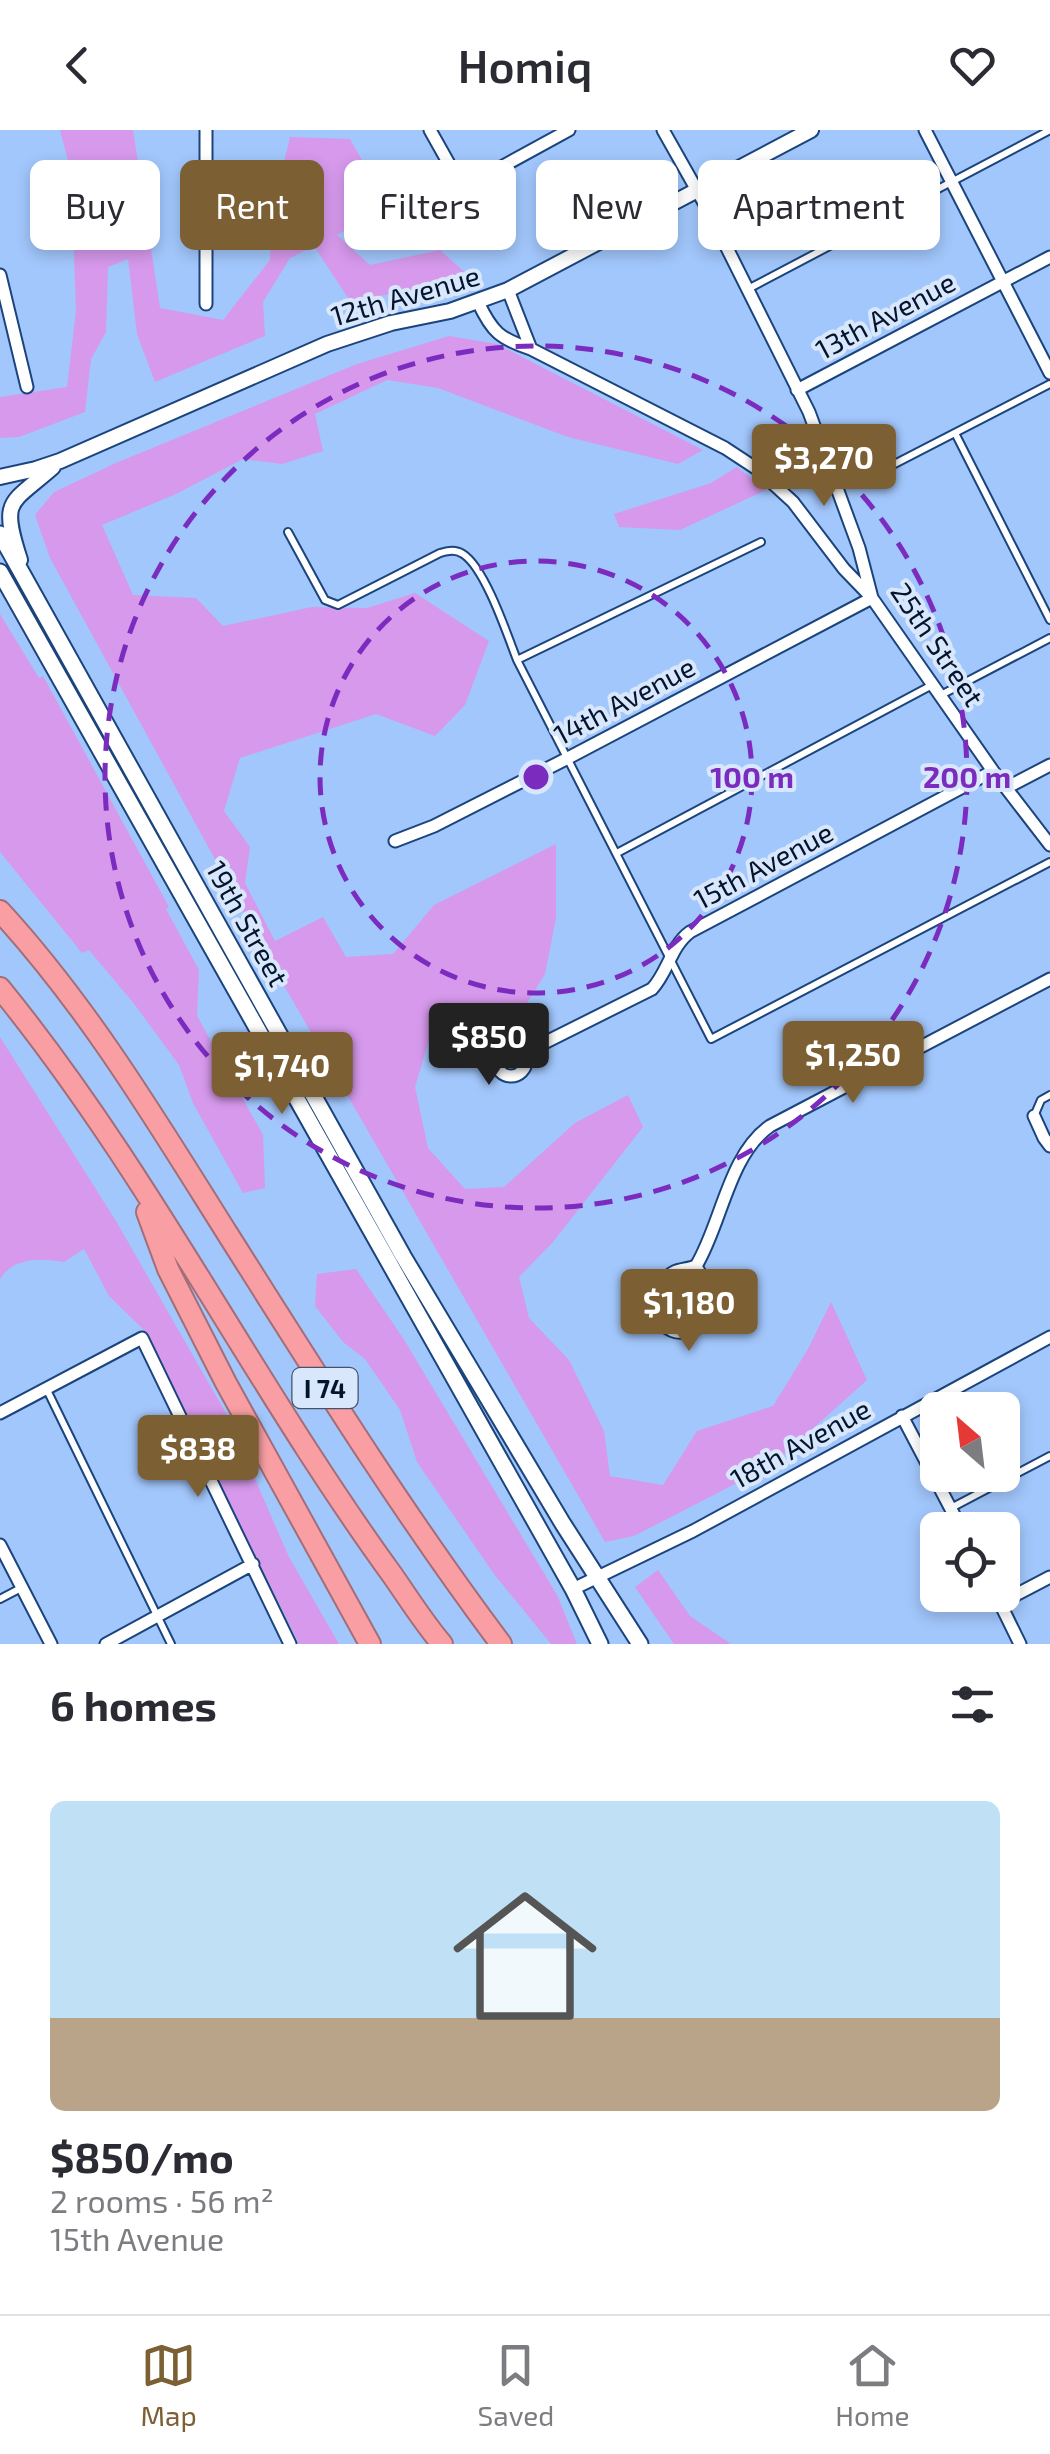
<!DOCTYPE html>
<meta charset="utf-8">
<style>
body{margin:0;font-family:"Exo 2",sans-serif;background:#f2f2f3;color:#2b2b33;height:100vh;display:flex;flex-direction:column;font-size:38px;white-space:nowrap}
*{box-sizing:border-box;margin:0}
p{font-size:32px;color:#7c7c81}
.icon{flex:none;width:55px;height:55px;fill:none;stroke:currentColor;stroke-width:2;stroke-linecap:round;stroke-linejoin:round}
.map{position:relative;height:1514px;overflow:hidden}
.panel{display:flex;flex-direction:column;background:#fff;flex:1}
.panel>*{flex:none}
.hud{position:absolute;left:30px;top:30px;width:990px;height:90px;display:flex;gap:20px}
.needle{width:65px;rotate:332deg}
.controls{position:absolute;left:920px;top:1262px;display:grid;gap:20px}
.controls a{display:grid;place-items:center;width:100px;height:100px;border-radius:15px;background:#fff;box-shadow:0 5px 15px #0003;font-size:50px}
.price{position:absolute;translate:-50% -85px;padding:0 22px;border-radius:10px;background:#7c5f33;color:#fff;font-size:32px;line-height:65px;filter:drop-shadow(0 2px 5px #0008)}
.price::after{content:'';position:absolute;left:50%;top:60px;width:30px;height:22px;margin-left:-15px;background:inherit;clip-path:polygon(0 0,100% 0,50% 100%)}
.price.current{background:#222;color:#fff}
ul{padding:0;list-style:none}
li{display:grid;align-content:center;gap:20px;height:530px;padding:0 50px}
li+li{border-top:2px solid #e1e1e2}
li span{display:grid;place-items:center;height:310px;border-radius:15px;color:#555}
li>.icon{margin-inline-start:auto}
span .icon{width:180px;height:180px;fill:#fffc;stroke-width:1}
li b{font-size:42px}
h2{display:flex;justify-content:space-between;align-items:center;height:120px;padding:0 50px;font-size:42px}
.chip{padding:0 35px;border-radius:15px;background:#fff;box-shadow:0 5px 15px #0003;font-size:35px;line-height:90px}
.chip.current{background:#7c5f33;color:#fff}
header{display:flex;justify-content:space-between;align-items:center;height:130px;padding:0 50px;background:#fff;font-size:45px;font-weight:600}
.dock{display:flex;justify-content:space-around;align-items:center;height:140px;border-top:2px solid #e1e1e2;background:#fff;font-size:28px;color:#7c7c81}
.dock a{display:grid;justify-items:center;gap:5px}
.dock .current{color:#7c5f33}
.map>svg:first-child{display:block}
.green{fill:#d699ec}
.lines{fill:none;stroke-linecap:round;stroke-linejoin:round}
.service-casing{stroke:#1b447c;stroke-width:10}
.minor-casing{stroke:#1b447c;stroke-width:15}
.tertiary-casing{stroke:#1b447c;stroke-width:18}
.secondary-casing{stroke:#1b447c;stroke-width:19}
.motorway-casing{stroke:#a36e79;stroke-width:24}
.service{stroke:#fff;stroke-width:6}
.minor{stroke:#fff;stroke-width:11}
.tertiary{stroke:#fff;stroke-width:14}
.secondary{stroke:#fff;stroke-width:15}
.motorway{stroke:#f99fa3;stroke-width:20}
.ring{fill:none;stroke:#7b2cbf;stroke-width:5;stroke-dasharray:18 12}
.labels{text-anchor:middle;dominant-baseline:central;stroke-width:8;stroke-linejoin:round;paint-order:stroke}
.shield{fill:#d8e7fb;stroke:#44536a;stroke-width:2.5}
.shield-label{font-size:25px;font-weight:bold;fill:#04142c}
.street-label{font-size:28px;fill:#04142c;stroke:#d8e7fb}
.centre{fill:#7b2cbf;stroke:#d8e7fb;stroke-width:5}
.ring-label{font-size:30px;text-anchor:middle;font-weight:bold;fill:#7b2cbf;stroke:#d8e7fb;stroke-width:8;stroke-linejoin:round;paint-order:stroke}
</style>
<header><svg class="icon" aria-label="back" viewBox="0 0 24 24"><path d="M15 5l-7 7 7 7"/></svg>Homiq<svg class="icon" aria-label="heart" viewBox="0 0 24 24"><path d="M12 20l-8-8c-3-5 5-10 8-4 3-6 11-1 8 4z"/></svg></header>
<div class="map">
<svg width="1050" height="1514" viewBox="0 0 1050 1514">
<rect width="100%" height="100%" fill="#a2c7fc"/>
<path class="green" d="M 60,0 L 133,0 L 160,178 L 223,190 L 270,130 L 272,82 L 290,7 L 350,9 L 388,76 L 337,105 L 370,135 L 440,120 L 473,150 L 350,171 L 314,116 L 290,128 L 263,172 L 265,206 L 155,252 L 137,204 L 128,129 L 108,137 L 106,202 L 91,229 L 85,282 L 19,307 L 0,308 L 0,267 L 67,257 L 76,181 L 71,42 Z
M 449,206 L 497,214 L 703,320 L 678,334 L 568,307 L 438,258 L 387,250 L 315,284 L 323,321 L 282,334 L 243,329 L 176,364 L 102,395 L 133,465 L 196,468 L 223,496 L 312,477 L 367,478 L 415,463 L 489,511 L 465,575 L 435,606 L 376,584 L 240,628 L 224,681 L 250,717 L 245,753 L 275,811 L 323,787 L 346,827 L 393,824 L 434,775 L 556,714 L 556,788 L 545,844 L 524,878 L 429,910 L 415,957 L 428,1018 L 465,1059 L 504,1057 L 575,993 L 628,965 L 643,997 L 553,1112 L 519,1147 L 529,1188 L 569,1230 L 604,1301 L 610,1346 L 663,1355 L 697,1301 L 773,1276 L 808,1219 L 831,1172 L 867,1250 L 772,1335 L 634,1406 L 605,1412 L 286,859 L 50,428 L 35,385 L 54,362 L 116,333 L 357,234 Z
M 737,337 L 766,360 L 680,400 L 619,397 L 614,384 L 711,353 Z
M 0,484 L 39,548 L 43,546 L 169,777 L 166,779 L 199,840 L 197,886 L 263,1005 L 265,1058 L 243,1063 L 193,973 L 179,935 L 135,875 L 89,820 L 82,823 L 0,722 Z
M 0,907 L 116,1091 L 227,1285 L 289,1427 L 339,1514 L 299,1514 L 144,1200 L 109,1166 L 84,1119 L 64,1132 C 40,1128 14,1127 0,1149 Z
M 356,1139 L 403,1208 L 557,1465 L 577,1514 L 551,1514 L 494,1444 L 417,1332 L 400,1280 L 365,1229 L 343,1212 L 315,1176 L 317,1144 Z
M 658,1440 L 690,1486 L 731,1514 L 674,1514 L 635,1457 Z"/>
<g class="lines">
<defs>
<path id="service" d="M 748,159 L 1050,0
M 955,303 L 1050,490
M 877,343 L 1050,254
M 288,402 L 325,470 L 338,475 L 440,423 C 448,421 455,419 463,424 C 485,438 507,504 517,530 L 711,909 L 1050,732
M 517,530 L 761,412
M 941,565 L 1050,508
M 617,723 L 934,554
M 1035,984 L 1041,970 L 1050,965
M 47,1260 L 171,1514
M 951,1378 L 1050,1326
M 0,1469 L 21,1458"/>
<path id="minor" d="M 206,0 L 206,174
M 430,0 L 453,41 L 466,51 L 483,47 L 569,0
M 663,0 L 707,78 L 809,282 L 859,418 L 872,468 L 993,641 L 1050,715
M 925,0 L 1050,243
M 0,145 L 27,257
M 508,160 L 531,219
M 797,260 L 1050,127
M 1006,658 L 1050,635
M 395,711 L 434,696 L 568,628 L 872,468 L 844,439 L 793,372 L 757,339 L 725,318 L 531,219 C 500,209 492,202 478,172
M496 931a15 15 0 1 1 30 0a15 15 0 1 1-30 0Z
M 524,923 L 652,859 C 668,842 671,816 690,802 L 993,641
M 1034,986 L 1044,1008 L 1050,1016
M 696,1136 C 722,1093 728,1026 770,996 L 1050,849
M 696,1136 C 702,1148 711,1158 711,1172 C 712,1180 708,1186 703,1193 C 677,1221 635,1182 662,1152 C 664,1150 671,1143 674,1142 C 680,1139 689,1139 696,1136 Z
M 0,1283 L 142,1208 L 290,1514
M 902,1286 L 962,1400
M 0,1415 L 51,1514
M 573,1459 L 693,1401 L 1050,1207
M 996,1465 L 1020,1514
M 1000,1473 L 1050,1447
M 106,1514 L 253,1434"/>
<path id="tertiary" d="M 0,347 L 36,339 L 60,331 L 327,214 L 391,193 L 450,181 L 508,160 L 811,0
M 20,430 C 0,368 10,375 53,337"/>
<path id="secondary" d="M 0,404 L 403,1126 L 563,1394 L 640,1514
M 0,442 L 573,1459 L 600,1514"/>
<path id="motorway" d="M 0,781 C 89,878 157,992 227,1103 C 315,1242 402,1382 501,1514
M 0,858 C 149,1041 254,1255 393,1446 C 409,1469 424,1493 442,1514
M 147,1082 L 168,1139 L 226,1253 L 370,1514"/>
</defs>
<use href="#service" class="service-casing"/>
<use href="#minor" class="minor-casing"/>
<use href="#tertiary" class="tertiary-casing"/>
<use href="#secondary" class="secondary-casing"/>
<use href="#motorway" class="motorway-casing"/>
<use href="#service" class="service"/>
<use href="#minor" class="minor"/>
<use href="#tertiary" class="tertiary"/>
<use href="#secondary" class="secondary"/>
<use href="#motorway" class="motorway"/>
</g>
<g class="ring">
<circle cx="536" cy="647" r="216"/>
<circle cx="536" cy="647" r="431"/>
</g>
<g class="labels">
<rect class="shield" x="292.5" y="1238" width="65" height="40" rx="8"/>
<g class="shield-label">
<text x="325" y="1258">I 74</text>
</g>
<g class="street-label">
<text transform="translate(405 165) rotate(-16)">12th Avenue</text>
<text transform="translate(885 185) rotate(-28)">13th Avenue</text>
<text transform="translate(938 514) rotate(56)">25th Street</text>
<text transform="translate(624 570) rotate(-28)">14th Avenue</text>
<text transform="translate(763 735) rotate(-28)">15th Avenue</text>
<text transform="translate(248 793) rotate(61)">19th Street</text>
<text transform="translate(800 1313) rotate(-29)">18th Avenue</text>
</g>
</g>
<circle cx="536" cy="647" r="15" class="centre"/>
<g class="ring-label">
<text x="752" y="658">100 m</text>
<text x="967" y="658">200 m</text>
</g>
</svg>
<div class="controls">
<a><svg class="needle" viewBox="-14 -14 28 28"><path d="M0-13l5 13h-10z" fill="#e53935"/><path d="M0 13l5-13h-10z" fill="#7c7c81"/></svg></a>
<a><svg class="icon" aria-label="locate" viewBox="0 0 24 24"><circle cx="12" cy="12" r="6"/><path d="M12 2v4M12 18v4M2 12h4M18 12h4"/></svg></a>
</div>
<b class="price" style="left:824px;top:379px">$3,270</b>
<b class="price current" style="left:489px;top:958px">$850</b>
<b class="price" style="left:853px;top:976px">$1,250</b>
<b class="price" style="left:282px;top:987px">$1,740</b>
<b class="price" style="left:689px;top:1224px">$1,180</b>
<b class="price" style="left:198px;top:1370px">$838</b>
<div class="hud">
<a class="chip">Buy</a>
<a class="chip current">Rent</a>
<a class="chip">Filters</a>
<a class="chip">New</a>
<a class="chip">Apartment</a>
</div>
</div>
<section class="panel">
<h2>6 homes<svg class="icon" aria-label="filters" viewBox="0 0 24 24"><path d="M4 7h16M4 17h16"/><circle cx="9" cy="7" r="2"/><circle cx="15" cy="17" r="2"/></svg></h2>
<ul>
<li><span style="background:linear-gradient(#bfe0f5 70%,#b9a48a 0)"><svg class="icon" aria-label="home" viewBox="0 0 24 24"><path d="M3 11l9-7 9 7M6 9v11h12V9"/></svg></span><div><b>$850/mo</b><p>2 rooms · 56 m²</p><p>15th Avenue</p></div></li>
</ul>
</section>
<nav class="dock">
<a class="current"><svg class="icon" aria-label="map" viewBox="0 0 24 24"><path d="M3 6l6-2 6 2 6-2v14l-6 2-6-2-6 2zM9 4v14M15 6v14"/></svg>Map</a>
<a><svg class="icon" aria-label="saved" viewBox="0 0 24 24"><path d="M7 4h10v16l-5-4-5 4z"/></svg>Saved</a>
<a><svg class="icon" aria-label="home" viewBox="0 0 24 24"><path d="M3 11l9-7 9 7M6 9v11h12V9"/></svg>Home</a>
</nav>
